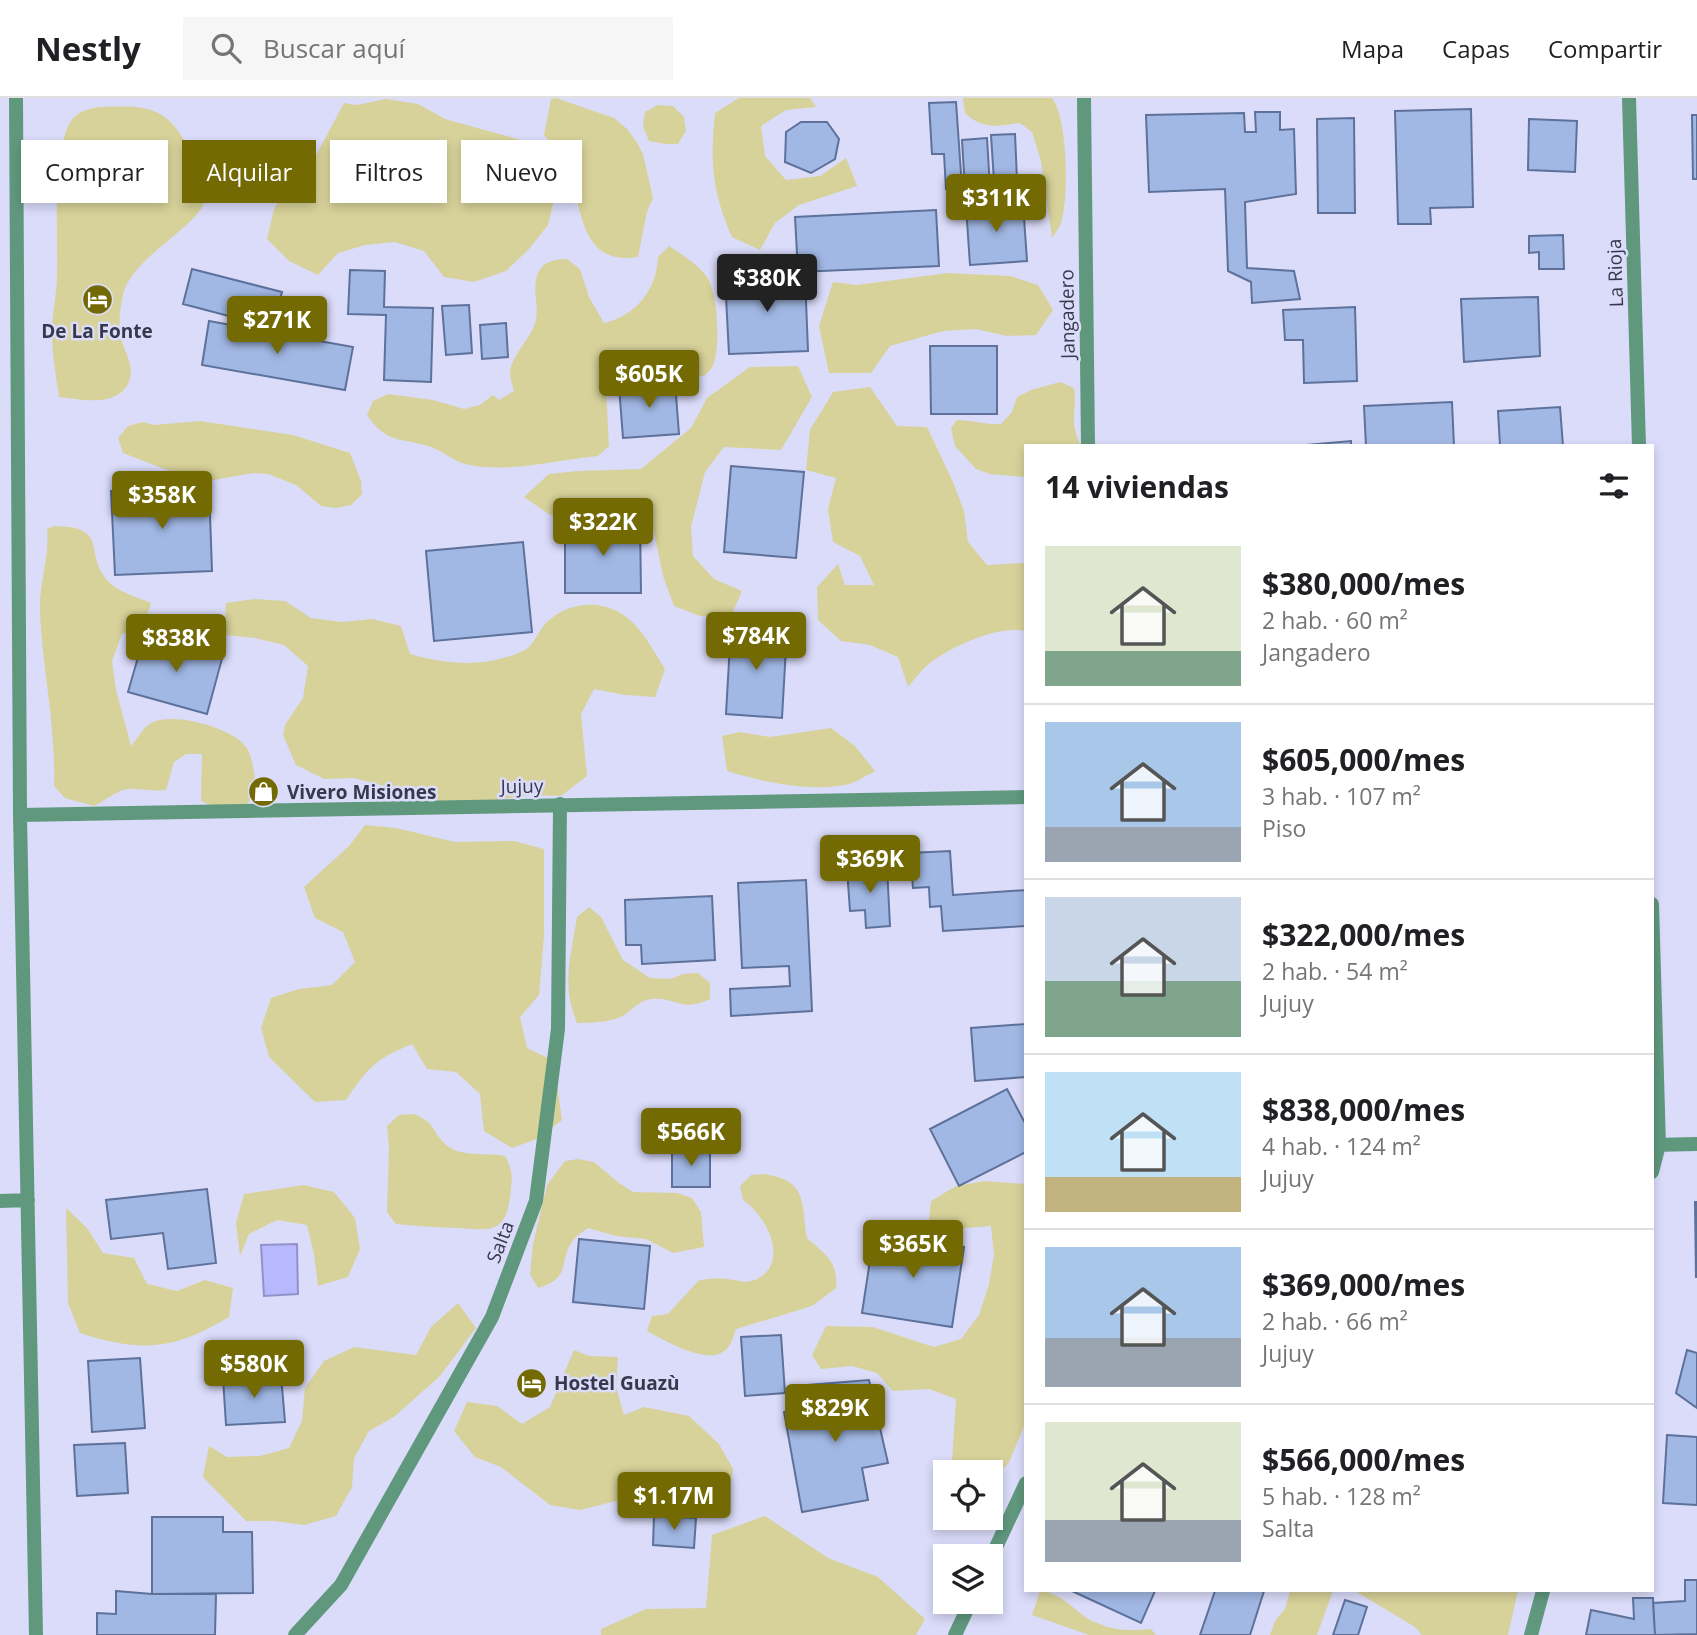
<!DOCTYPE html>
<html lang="es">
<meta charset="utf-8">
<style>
body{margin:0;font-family:"Open Sans",sans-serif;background:#f6f6f6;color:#202124;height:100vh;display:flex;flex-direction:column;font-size:26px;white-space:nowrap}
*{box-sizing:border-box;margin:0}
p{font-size:23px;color:#757577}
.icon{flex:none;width:38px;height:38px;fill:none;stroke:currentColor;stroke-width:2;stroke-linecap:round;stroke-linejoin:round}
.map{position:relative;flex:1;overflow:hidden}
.side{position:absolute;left:1024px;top:346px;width:630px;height:1148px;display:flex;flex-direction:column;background:#fff;border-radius:0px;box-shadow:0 4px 10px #0003}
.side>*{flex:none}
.top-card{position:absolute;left:21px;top:42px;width:665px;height:63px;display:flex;gap:14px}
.controls{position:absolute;left:933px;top:1362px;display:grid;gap:14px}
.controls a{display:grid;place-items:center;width:70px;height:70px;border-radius:0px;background:#fff;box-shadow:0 4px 10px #0003;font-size:35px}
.price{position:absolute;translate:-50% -60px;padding:0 16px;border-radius:7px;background:#736a03;color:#fff;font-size:23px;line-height:46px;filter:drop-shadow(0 2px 4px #0008)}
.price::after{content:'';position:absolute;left:50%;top:42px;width:21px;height:16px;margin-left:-10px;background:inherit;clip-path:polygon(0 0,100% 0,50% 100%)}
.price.active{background:#222;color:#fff}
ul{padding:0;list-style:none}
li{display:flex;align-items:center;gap:21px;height:175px;padding:0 21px}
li+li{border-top:2px solid #e0e0e0}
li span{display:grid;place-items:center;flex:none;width:196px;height:140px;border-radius:0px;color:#555}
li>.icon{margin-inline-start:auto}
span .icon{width:84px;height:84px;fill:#fffc;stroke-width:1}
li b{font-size:30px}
h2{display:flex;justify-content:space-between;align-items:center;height:84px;padding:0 21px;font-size:30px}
.pill{padding:0 24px;border-radius:0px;background:#fff;box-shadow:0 4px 10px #0003;font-size:24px;line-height:63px}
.pill.active{background:#736a03;color:#fff}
header{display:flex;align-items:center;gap:42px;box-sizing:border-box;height:98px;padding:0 35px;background:#fff;border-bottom:2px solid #e0e0e0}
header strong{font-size:33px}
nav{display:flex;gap:38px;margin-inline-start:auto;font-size:24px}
.search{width:490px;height:63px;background:#f6f6f6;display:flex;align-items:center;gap:18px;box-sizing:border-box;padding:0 24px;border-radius:0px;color:#757577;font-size:26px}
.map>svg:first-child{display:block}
.green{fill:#d7d29a}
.water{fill:#b7b8fe;stroke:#9192c9;stroke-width:2}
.building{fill:#a2b8e4;stroke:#5d719a;stroke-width:2}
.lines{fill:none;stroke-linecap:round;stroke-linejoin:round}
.street{stroke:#60987e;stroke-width:14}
.labels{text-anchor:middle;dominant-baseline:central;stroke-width:5;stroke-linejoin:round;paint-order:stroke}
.street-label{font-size:19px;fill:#38384c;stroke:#dbdcfa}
.poi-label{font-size:19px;font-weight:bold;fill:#38384c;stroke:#dbdcfa;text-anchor:start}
</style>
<header>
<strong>Nestly</strong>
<div class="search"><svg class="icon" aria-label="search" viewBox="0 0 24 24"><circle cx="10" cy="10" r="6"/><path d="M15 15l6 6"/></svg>Buscar aquí</div>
<nav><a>Mapa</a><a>Capas</a><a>Compartir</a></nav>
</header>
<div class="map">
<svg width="1697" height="1537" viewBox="0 0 1697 1537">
<rect width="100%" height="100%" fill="#dbdcfa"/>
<path class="green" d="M 556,0 L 614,20 L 627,31 L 636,43 L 643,56 L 653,100 L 647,114 L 638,159 C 575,169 584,101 564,63 C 560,53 550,45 544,37 L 551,1 Z
M 739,0 L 810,0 L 816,9 L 786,12 L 761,28 L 765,58 L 786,82 L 820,78 L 846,60 L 857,88 L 799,107 L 775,125 L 760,152 L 732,139 C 712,93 710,65 715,15 Z
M 963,0 L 1052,0 C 1068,21 1069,100 1061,125 C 1059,130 1055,135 1052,140 L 1041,63 L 1032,34 L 1020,25 C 996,28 983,32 965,15 Z
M 386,1 L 418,6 L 445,21 L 535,46 L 555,67 L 555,98 L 548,127 L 529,151 L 506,173 L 474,184 L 444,179 L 424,153 L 395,144 L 365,147 L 338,155 L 318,177 L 289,163 L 267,141 L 274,111 L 290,84 L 314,61 L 344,5 L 357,7 Z
M 658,7 L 673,8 L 684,19 L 686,33 L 678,46 L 665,46 L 649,43 L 643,28 L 645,14 Z
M 99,9 C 139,8 164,5 185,44 C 192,58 207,82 206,98 C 204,126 137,155 124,193 C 120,207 118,226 121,240 C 125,255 136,271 128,286 C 115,310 80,301 59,299 C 56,280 53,260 52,241 C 51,219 57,198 57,176 C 58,139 52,52 71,23 C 78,13 88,11 99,9 Z
M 669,148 C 682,157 698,166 707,179 C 718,196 720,245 714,265 C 713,270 708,274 704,278 L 689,277 L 660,269 L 645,271 L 616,279 L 606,291 L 609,348 L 598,358 C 556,362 506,376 465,366 C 453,363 443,353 431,349 C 402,339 387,347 367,317 L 373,303 L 388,296 L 433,302 L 464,311 L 480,307 L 493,297 L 499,302 L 514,293 C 513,288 510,281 510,276 C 511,256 531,242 536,222 C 539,206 531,188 539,173 C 544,163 557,161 567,161 L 580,171 L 589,199 L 604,225 C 635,218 657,192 658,159 Z
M 947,175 L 1010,178 L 1038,187 L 1053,212 L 1036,237 L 1007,238 L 976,231 L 943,233 L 890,248 L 871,275 L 829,275 L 819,228 L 833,184 L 857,187 Z
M 798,268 L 812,299 L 781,352 L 724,349 L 705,374 L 691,429 L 693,458 L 714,481 L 742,493 L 731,518 L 700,518 L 674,508 L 663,478 L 650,414 L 642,406 L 609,412 L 550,417 L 524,399 L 549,376 L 578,373 L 641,371 L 691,330 L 707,300 L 750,269 Z
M 1060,284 L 1074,290 C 1076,301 1074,309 1074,319 C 1073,330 1077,339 1081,348 L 1026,348 L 1025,379 L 990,376 L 976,371 L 955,348 L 951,330 L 957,322 C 972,322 985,327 1001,326 L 1012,314 L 1017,299 L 1031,292 Z
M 870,289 L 897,328 L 927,329 L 953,384 L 964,413 L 968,444 L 987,467 L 1025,465 L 1025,533 C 998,527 952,548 930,565 C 922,571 915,581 908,589 L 898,559 L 870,547 L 841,543 L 818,522 L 817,489 L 838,466 L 845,487 L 874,487 L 860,458 L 833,444 L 828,411 L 836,380 L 806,372 L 810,332 L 833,294 Z
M 200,323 L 293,337 L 350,355 L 361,383 L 362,396 L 351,407 L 336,410 L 321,408 L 296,387 L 268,376 L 253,375 L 208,383 L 193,382 L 123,355 L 118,340 L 128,328 L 143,324 L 154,327 Z
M 54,428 C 113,429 81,457 110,485 C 121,495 137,499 151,505 C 146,523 140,529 122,536 L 112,563 L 116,592 L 131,648 C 137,641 144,628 153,624 C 174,614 237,630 248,652 C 254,664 255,682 256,696 L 245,708 L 215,709 L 201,703 L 202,656 L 186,656 L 174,664 L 166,692 C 152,694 131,688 120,693 C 111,697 103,704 94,708 L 65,700 L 54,688 C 56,630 43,574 40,516 C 38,487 50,460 47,431 Z
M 255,501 L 285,503 L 311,520 L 342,524 L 372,521 L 401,528 L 410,556 C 449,567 487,570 525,552 C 535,546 539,531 548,523 C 572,502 607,501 631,523 C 645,535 655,556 665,571 L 655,599 L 625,597 L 594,591 L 581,616 L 587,678 L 561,698 L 531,697 L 502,701 L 472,711 L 414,704 L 384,688 L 354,680 L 324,681 L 296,667 L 283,637 L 285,627 L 303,600 L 308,568 L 284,547 L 255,540 L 224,537 L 226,505 Z
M 831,630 L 855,648 L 875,673 C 866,678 855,685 845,687 C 806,694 764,684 727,673 L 722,638 L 739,634 L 770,639 Z
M 365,727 L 396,730 L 455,744 L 514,743 L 544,751 L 544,838 L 539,897 L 520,919 L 527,950 L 554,963 L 562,1022 L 539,1040 L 512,1050 L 484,1033 L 480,996 L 456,974 L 427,971 L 412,946 C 375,961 368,970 346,1002 L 315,1004 L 269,959 L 261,930 L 271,900 L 299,891 L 332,887 L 355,864 L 343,834 L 315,820 L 304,789 L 349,748 Z
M 589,809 L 601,819 L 623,862 L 650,880 L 670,881 L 683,876 L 698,875 L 710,885 L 710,901 C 679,915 678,899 652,901 C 640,902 633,911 624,917 C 615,924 588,925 577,925 C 561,886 571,858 577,819 Z
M 414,1016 C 437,1026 430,1031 445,1046 C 460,1060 487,1054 505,1058 C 514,1074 512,1081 510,1099 C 505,1139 486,1131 456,1130 C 435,1129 416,1128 396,1126 L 387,1114 L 389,1049 L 387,1028 L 399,1017 Z
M 578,1061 L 594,1064 L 619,1085 L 633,1094 L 677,1095 L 692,1100 L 701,1114 L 704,1149 L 673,1155 L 646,1141 L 616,1138 L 588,1130 C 583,1134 577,1137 574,1141 C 557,1163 573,1180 538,1190 L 530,1176 L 533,1146 L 547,1087 L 565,1063 Z
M 764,1076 C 808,1083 801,1103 807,1140 C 826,1157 838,1163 836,1190 L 812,1208 L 736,1231 C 733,1240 731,1250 721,1255 C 703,1265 664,1242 647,1233 L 652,1218 L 668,1216 L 699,1182 C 708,1181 717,1180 727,1181 C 738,1182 747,1187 759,1180 C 790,1161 765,1117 743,1102 L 740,1088 L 751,1077 Z
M 985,1083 L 1025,1086 L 1025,1326 L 1009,1364 L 991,1386 L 990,1374 L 955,1374 L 952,1363 L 956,1301 L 929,1291 L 893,1293 L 877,1275 L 852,1268 L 821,1271 L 812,1257 L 826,1228 L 873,1229 L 934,1249 L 961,1241 L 979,1217 L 989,1186 L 994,1157 L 991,1128 L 928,1133 L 931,1103 L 956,1088 Z
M 304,1087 L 334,1094 L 355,1120 L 360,1151 L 348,1179 L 318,1188 L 314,1156 L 307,1127 L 277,1122 L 249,1136 L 240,1158 L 236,1125 L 244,1096 Z
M 66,1110 L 87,1130 L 103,1155 L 134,1160 L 147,1186 L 177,1193 L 205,1182 L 233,1190 L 229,1219 C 174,1252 142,1255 80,1235 L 68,1205 Z
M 458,1205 L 476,1230 L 440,1278 L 394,1319 L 369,1333 L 354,1360 L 352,1389 L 336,1418 L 304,1427 L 274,1423 L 246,1423 L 203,1379 L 209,1348 L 227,1359 L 260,1358 L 289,1350 L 302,1323 L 305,1290 L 324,1263 L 354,1249 L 416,1257 L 431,1229 Z
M 574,1252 L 589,1258 L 618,1259 L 616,1289 L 624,1317 L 644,1309 L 689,1318 L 719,1346 L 733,1371 L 728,1402 L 701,1405 L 640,1397 L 580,1412 L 550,1407 L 501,1369 L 475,1359 L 454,1333 L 467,1304 L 497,1308 L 522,1326 L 550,1309 Z
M 765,1418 L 828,1460 L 878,1479 L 925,1521 L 916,1537 L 601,1537 L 601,1531 L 646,1511 L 706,1510 L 712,1437 Z
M 1040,1493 C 1060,1493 1075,1514 1092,1523 C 1114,1533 1127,1533 1151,1531 L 1156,1537 L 1089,1537 L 1032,1517 Z
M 1290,1493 L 1333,1493 L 1317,1537 L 1270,1537 L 1275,1523 L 1285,1511 Z
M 1355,1493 L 1518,1493 L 1508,1537 L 1422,1537 L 1415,1529 Z"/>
<path class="water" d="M 297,1146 L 298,1196 L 264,1198 L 261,1147 Z"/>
<path class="building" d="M 956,4 L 962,90 L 946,91 L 944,56 L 932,56 L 929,5 Z
M 1471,11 L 1473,109 L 1430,110 L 1431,126 L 1398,126 L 1395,13 Z
M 1255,14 L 1280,14 L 1280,32 L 1294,31 L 1296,96 L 1245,104 L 1247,170 L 1294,173 L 1300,201 L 1252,205 L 1251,184 L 1228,173 L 1225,91 L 1149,94 L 1146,17 L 1244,15 L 1245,34 L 1256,34 Z
M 1692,17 L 1697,17 L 1697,81 L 1693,81 Z
M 1354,20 L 1355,115 L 1318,115 L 1317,21 Z
M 1529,21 L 1577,23 L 1575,74 L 1528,72 Z
M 801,24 L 827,24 L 839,41 L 835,61 L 811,75 L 785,64 L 786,34 Z
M 1015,36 L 1017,82 L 994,83 L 991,37 Z
M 987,40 L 991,107 L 966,108 L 962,42 Z
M 1023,105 L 1027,163 L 970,167 L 966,108 Z
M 936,112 L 939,168 L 798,174 L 795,119 Z
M 1563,137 L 1564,171 L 1539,171 L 1539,154 L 1529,155 L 1529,138 Z
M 192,171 L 282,194 L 277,213 L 253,207 L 248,223 L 183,206 Z
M 350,172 L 385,173 L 384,209 L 433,210 L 431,284 L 384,282 L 386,217 L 348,216 Z
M 805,177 L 808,253 L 729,256 L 725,180 Z
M 1538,199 L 1540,258 L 1464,264 L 1461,201 Z
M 469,207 L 472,255 L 446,257 L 442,208 Z
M 1355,209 L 1357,283 L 1304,285 L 1303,242 L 1285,242 L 1283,212 Z
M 209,223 L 353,249 L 345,292 L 202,267 Z
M 506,225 L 508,259 L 482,261 L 480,227 Z
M 930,248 L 997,248 L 997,316 L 931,316 Z
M 675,284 L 679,336 L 623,340 L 619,288 Z
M 1452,304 L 1454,348 L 1366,348 L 1364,308 Z
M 1560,309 L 1563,348 L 1500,348 L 1498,313 Z
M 1351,343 L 1351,348 L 1306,347 Z
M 731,368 L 804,374 L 796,460 L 724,454 Z
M 209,389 L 212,473 L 115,477 L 111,393 Z
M 565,424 L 640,424 L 641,495 L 565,495 Z
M 523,444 L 532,534 L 434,543 L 426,453 Z
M 731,528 L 787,532 L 782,620 L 726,616 Z
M 145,535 L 223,557 L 207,616 L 128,594 Z
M 950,753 L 953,797 L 1026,792 L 1026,828 L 943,833 L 941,808 L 930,809 L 929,789 L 913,790 L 910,755 Z
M 887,769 L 890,828 L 866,830 L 865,812 L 850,813 L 847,771 Z
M 806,782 L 812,913 L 731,918 L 730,891 L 790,888 L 789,868 L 742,870 L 738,785 Z
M 712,798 L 715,862 L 642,866 L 641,847 L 626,847 L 625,802 Z
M 1026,926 L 1026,979 L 975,983 L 971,930 Z
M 1007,991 L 1026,1027 L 1026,1054 L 959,1088 L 930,1031 Z
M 672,1051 L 710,1052 L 710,1089 L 672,1089 Z
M 207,1091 L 216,1165 L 168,1171 L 163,1135 L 111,1141 L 106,1102 Z
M 1695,1104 L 1697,1104 L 1696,1180 Z
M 874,1136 L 964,1149 L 952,1229 L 862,1215 Z
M 579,1141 L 650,1148 L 644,1211 L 573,1204 Z
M 781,1237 L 785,1295 L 745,1298 L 741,1239 Z
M 1687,1252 L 1697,1255 L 1697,1310 L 1676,1295 Z
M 140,1260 L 145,1330 L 92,1334 L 88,1263 Z
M 281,1277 L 285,1324 L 226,1327 L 223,1280 Z
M 869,1282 L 888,1365 L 862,1370 L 868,1402 L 802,1414 L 784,1314 L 812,1308 L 808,1287 Z
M 1667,1337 L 1697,1339 L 1697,1407 L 1663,1405 Z
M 125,1345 L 128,1395 L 77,1398 L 74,1347 Z
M 654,1418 L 696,1420 L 694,1450 L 653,1447 Z
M 152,1419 L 223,1419 L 223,1434 L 252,1434 L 253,1495 L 152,1496 Z
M 1685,1482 L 1697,1482 L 1697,1536 L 1655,1537 L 1653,1505 L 1685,1503 Z
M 116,1493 L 152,1496 L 216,1496 L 215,1537 L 97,1537 L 97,1515 L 116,1516 Z
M 1072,1493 L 1155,1493 L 1141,1525 Z
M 1215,1493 L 1264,1493 L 1250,1537 L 1200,1537 Z
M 1633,1500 L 1653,1500 L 1655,1537 L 1586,1537 L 1591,1512 L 1634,1521 Z
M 1345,1502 L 1367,1509 L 1358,1537 L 1333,1537 Z"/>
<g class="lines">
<path class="street" d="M 16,0 L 20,717 L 36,1537
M 1084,0 L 1088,348
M 1629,0 L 1639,348
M 20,717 L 1026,699
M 1652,806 L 1659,1047 L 1652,1074
M 1652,1047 L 1697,1046
M 0,1103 L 28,1102
M 990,1462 L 1026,1385
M 295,1537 L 341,1487 L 492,1219 L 536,1103 L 558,931 L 560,706
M 955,1537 L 971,1503
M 1531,1537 L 1543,1493"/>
</g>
<defs>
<symbol id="hotel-disc" viewBox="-11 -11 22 22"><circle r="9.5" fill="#736a03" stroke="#dbdcfa"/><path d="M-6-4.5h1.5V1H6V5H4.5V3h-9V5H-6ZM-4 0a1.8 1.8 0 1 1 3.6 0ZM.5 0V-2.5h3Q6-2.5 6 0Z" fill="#fff"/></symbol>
<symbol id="shop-disc" viewBox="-11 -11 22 22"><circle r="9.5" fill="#736a03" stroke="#dbdcfa"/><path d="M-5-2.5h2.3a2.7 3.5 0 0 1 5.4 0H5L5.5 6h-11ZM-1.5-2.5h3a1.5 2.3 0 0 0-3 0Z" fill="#fff"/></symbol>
</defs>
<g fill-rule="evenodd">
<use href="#hotel-disc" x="80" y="184" width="35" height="35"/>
<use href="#shop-disc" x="246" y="676" width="35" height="35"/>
<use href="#hotel-disc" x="514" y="1268" width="35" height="35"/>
</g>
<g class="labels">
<g class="street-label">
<text transform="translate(1615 175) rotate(-92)">La Rioja</text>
<text transform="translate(1067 216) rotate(-91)">Jangadero</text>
<text transform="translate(522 688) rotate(-1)">Jujuy</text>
<text transform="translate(500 1144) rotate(-69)">Salta</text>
</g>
<g class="poi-label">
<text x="97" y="233" text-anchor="middle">De La Fonte</text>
<text x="287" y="694">Vivero Misiones</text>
<text x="554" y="1285">Hostel Guazù</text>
</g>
</g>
</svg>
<div class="controls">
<a><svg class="icon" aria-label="locate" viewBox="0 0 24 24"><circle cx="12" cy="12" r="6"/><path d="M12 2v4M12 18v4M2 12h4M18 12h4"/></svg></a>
<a><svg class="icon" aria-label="layers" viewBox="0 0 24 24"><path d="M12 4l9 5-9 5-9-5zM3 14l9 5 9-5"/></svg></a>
</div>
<b class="price" style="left:996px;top:136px">$311K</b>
<b class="price active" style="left:767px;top:216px">$380K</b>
<b class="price" style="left:277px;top:258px">$271K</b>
<b class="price" style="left:649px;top:312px">$605K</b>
<b class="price" style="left:162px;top:433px">$358K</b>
<b class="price" style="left:603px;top:460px">$322K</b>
<b class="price" style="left:756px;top:574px">$784K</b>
<b class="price" style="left:176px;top:576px">$838K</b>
<b class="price" style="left:870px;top:797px">$369K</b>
<b class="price" style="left:691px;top:1070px">$566K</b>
<b class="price" style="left:913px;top:1182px">$365K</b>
<b class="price" style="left:254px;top:1302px">$580K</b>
<b class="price" style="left:835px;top:1346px">$829K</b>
<b class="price" style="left:674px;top:1434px">$1.17M</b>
<div class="top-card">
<a class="pill">Comprar</a>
<a class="pill active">Alquilar</a>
<a class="pill">Filtros</a>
<a class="pill">Nuevo</a>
</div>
<section class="side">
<h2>14 viviendas<svg class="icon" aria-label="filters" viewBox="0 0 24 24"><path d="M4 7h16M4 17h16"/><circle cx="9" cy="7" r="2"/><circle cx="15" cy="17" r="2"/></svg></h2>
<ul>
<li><span style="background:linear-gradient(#dfe7d0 75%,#7fa58c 0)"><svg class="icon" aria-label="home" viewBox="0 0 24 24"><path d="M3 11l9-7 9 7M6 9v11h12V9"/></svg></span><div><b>$380,000/mes</b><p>2 hab. · 60 m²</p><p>Jangadero</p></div></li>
<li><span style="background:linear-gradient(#a9c7e8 75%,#9aa5b1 0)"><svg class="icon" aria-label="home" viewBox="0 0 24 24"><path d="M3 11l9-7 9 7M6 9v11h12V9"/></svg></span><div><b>$605,000/mes</b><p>3 hab. · 107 m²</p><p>Piso</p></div></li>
<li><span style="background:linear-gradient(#c9d6e8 60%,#7fa58c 0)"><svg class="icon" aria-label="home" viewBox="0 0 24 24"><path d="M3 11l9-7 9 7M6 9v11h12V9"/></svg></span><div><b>$322,000/mes</b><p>2 hab. · 54 m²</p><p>Jujuy</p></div></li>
<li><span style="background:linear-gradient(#bfe0f5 75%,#c2b280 0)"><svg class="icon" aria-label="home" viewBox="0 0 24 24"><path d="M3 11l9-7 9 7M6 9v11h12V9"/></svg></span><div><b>$838,000/mes</b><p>4 hab. · 124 m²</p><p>Jujuy</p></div></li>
<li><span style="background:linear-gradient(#a9c7e8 65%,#9aa5b1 0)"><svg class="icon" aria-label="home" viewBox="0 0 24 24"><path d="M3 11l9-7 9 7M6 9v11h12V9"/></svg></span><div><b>$369,000/mes</b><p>2 hab. · 66 m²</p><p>Jujuy</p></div></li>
<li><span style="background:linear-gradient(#dfe7d0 70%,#9aa5b1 0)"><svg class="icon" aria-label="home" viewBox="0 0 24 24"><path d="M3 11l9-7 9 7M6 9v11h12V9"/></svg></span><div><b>$566,000/mes</b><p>5 hab. · 128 m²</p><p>Salta</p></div></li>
</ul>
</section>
</div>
